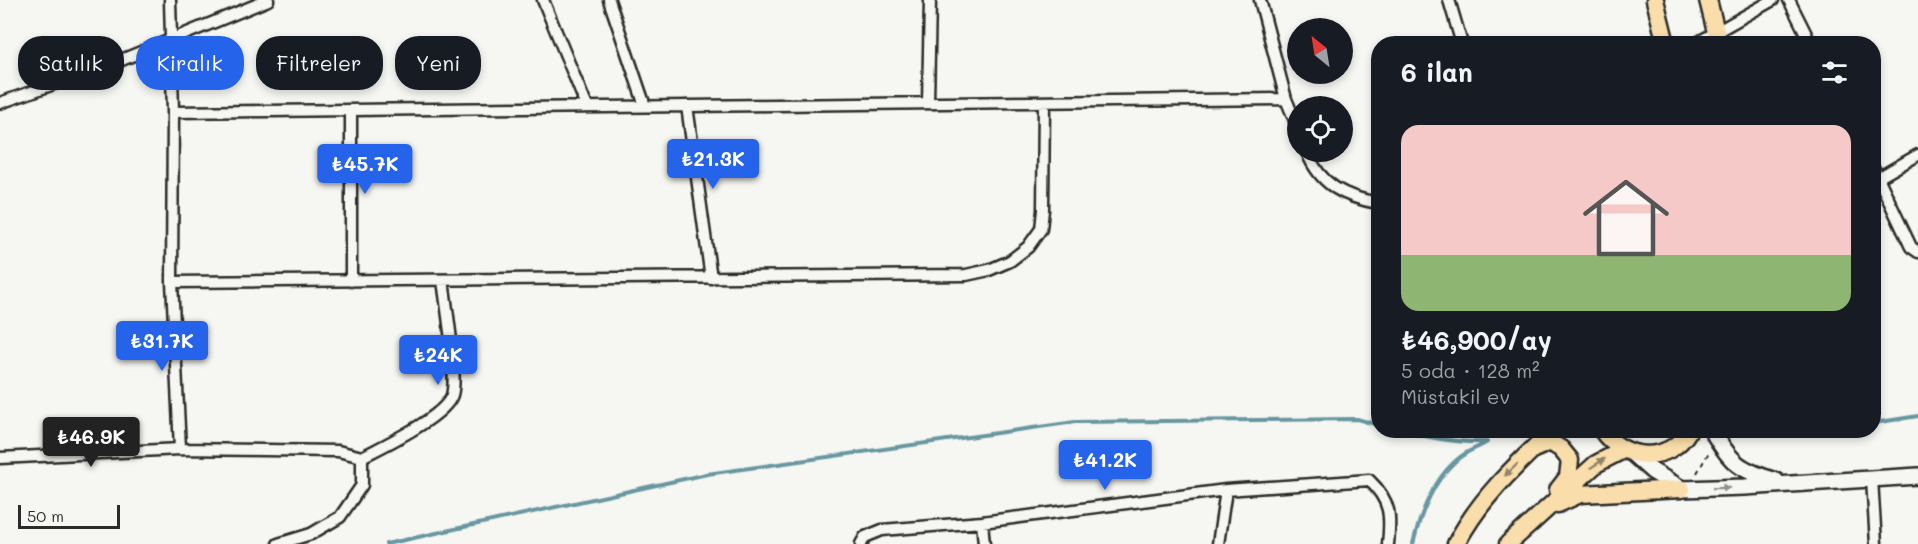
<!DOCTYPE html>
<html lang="tr">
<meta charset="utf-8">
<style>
body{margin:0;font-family:Mali,sans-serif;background:#242831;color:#f1f3f6;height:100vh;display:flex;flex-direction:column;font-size:22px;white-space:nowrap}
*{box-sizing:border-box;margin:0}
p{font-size:20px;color:#9ea1a6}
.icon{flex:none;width:33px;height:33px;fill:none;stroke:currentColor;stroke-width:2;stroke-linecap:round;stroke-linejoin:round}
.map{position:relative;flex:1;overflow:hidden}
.sheet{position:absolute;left:1371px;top:36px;width:510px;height:402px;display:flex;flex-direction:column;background:#171b24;border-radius:24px;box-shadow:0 3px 9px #0003}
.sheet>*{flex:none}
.top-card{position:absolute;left:18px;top:36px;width:570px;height:54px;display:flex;gap:12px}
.needle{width:39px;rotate:330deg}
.buttons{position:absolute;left:1287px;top:18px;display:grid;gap:12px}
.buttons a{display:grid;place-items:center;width:66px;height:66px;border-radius:50%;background:#171b24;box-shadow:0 3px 9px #0003;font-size:30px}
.scale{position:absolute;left:18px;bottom:15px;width:102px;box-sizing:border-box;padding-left:6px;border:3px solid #2b2b2b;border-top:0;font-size:16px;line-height:21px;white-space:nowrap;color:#2b2b2b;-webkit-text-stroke:4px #f6f6f2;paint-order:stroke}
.price{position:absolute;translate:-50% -51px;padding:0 14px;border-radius:6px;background:#2563eb;color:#fff;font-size:20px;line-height:39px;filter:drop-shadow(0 2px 3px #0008)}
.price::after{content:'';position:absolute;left:50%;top:36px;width:18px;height:14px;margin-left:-9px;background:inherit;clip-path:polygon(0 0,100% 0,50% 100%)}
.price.on{background:#222;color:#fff}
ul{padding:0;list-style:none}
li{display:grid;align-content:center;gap:12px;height:318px;padding:0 30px}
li+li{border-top:2px solid #363941}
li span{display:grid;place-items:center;height:186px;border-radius:18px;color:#555}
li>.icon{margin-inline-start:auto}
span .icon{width:108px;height:108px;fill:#fffc;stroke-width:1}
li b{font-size:26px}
h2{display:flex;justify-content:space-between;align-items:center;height:72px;padding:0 30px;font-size:26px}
.pill{padding:0 21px;border-radius:24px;background:#171b24;box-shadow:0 3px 9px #0003;font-size:21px;line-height:54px}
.pill.on{background:#2563eb;color:#fff}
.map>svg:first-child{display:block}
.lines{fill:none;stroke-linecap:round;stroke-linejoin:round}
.stream{stroke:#6897a1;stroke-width:4}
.minor-casing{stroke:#2b2b2b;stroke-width:15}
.secondary-casing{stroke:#2b2b2b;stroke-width:20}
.primary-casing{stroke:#2b2b2b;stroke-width:21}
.path{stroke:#2b2b2b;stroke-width:2;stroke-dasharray:4.5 4.5;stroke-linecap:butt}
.minor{stroke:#f6f6f2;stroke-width:10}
.secondary{stroke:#f6f6f2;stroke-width:15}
.primary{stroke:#f9deab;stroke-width:16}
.oneway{fill:#92846b}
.oneway2{fill:#90908e}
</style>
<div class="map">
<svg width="1918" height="544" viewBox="0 0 1918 544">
<rect width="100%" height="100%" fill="#f6f6f2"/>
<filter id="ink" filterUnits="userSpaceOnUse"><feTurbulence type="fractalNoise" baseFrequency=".0167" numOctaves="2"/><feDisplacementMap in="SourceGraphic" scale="12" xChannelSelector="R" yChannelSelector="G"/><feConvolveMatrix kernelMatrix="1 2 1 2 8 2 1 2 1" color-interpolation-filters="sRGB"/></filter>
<g filter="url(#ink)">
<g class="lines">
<path class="stream" d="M 1874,423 L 1918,416
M 1400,430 C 1429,438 1455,443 1485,442
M 386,544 L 707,474 L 1075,422 L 1357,419 L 1378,425
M 1413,544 C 1421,511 1436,472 1466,453 C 1473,449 1481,446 1487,442"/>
<defs>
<path id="minor" d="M 170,0 L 173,112 L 172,282 L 180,449 L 338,451 L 362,457 L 362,485 L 340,517 L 311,534 L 278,544
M 543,0 L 587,107
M 609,0 L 645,106
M 1260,0 L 1286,99 L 1298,128
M 1449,0 L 1462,44
M 1789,0 L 1811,44
M 1695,44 L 1773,0
M 0,103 L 119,61 L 268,0
M 928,103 L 930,0
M 687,106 L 711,278
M 173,112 L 1286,99
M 1307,152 C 1320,185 1344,197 1378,203
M 1874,169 L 1911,247 L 1918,252
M 1878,178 L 1918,155
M 351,281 L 351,110
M 172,282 L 966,275 L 989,270 L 1010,261 L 1028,247 L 1041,229 L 1043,210 L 1044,102
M 362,457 C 383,446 445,417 452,395 C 458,374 446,305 443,280
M 0,458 L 180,449
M 1872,479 L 1876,544
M 982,522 L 984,544
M 861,544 L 865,537 L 882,530 L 982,522 L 1226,490 L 1369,480 C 1391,501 1391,516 1388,544
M 1218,544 L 1226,490"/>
<path id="secondary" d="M 1712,430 C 1731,464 1740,470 1776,481
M 1632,453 L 1652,471 L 1682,489 L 1745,487 L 1918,476"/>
<path id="primary" d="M 1655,0 L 1666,44
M 1708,0 L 1719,44
M 1602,430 C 1623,461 1669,465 1689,430
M 1536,448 L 1550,442 L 1561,449 L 1570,460 L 1568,477 L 1558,490
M 1558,504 L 1580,494 L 1682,489
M 1456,544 C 1480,498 1516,465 1553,430
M 1508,544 L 1596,464 L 1623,450"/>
</defs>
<use href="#minor" class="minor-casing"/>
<use href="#secondary" class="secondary-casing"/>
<use href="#primary" class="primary-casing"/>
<path class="path" d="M 1697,473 L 1709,452"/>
<use href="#minor" class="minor"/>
<use href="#secondary" class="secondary"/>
<use href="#primary" class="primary"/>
</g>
<defs><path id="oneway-solid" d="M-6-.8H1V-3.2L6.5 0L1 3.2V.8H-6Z" transform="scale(1.5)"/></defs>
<g class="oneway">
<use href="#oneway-solid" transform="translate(1598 463) rotate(-33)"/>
<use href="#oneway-solid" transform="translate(1511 470) rotate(137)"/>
</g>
<use class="oneway2" href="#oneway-solid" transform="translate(1721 488) rotate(-1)"/>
</g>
</svg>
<div class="buttons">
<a><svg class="needle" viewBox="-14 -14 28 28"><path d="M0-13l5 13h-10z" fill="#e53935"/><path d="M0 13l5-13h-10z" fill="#9ea1a6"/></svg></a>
<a><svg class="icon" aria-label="locate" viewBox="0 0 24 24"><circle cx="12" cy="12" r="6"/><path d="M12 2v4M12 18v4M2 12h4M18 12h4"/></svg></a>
</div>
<div class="scale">50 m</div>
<b class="price" style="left:713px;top:190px">₺21.3K</b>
<b class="price" style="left:365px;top:195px">₺45.7K</b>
<b class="price" style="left:162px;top:372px">₺31.7K</b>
<b class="price" style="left:438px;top:386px">₺24K</b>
<b class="price on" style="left:91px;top:468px">₺46.9K</b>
<b class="price" style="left:1105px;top:491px">₺41.2K</b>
<div class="top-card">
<a class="pill">Satılık</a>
<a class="pill on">Kiralık</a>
<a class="pill">Filtreler</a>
<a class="pill">Yeni</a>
</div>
<section class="sheet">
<h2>6 ilan<svg class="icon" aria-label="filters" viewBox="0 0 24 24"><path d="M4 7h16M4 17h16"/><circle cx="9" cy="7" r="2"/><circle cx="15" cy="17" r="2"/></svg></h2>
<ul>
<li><span style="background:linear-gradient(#f6c9c9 70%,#8fb573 0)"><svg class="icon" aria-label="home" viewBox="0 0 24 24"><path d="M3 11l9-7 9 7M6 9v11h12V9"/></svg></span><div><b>₺46,900/ay</b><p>5 oda · 128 m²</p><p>Müstakil ev</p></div></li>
</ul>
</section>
</div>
